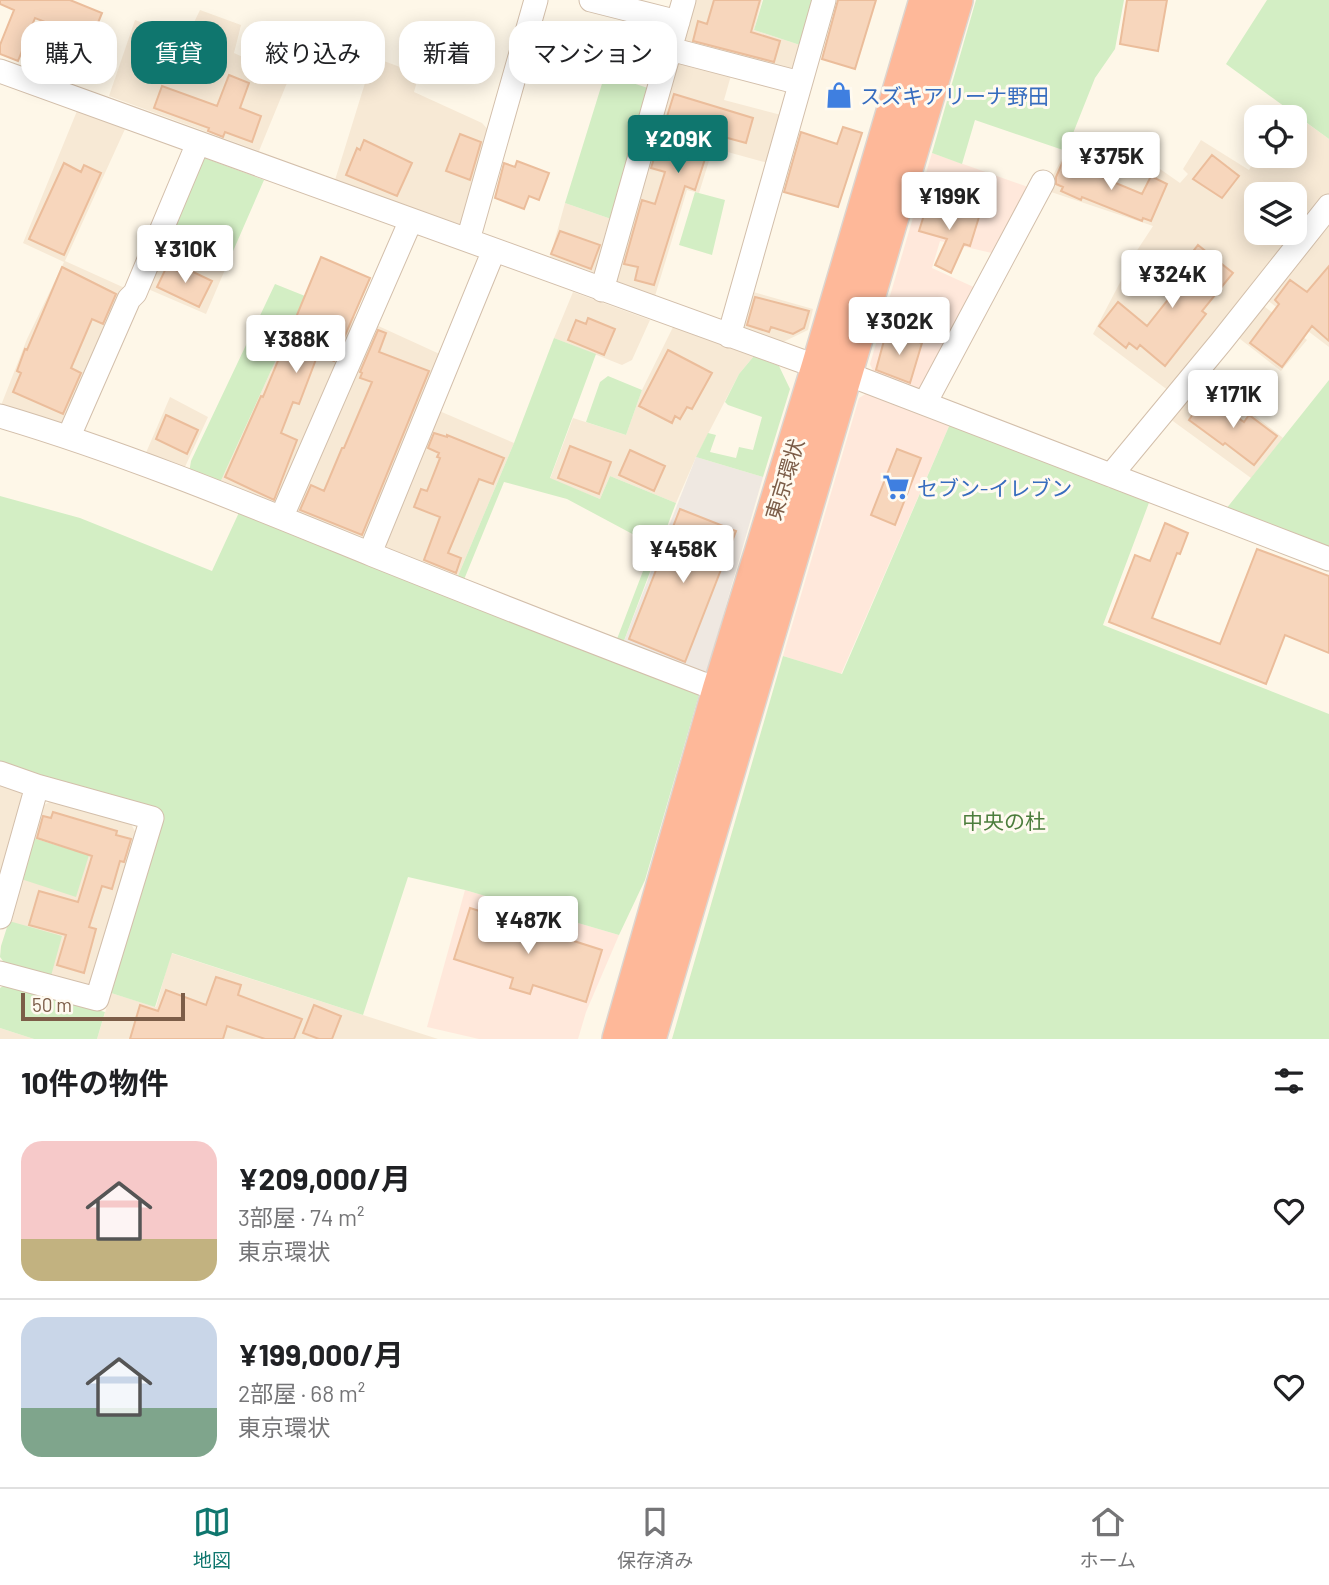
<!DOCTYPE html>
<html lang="ja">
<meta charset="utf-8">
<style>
body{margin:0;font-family:Barlow,"Noto Sans JP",sans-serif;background:#f2f2f2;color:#202124;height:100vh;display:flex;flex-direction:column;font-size:26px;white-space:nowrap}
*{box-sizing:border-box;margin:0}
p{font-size:23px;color:#757577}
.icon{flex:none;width:38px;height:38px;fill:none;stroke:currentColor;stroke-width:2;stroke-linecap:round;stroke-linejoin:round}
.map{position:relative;height:1039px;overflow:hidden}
.panel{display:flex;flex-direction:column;background:#fff;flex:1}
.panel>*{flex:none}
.top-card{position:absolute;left:21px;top:21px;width:700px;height:63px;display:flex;gap:14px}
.controls{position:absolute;left:1244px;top:105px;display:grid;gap:14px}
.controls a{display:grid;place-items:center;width:63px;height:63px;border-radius:14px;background:#fff;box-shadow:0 4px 18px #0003;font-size:35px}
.scale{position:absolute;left:21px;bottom:18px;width:164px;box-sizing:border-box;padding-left:7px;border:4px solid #7c5d48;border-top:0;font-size:19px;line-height:24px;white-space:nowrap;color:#7c5d48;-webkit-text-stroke:5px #fffaf0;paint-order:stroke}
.price{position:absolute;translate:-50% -60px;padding:0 16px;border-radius:7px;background:#fff;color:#222;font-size:23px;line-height:46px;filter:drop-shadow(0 2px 4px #0008)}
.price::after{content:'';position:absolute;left:50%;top:42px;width:21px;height:16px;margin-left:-10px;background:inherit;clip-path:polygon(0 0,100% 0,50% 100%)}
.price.on{background:#0f766e;color:#fff}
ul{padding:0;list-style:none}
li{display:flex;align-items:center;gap:21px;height:175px;padding:0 21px}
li+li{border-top:2px solid #e0e0e0}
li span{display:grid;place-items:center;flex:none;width:196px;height:140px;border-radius:21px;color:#555}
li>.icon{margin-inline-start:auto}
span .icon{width:84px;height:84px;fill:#fffc;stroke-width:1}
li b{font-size:30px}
h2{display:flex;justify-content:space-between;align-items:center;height:84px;padding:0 21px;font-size:30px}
.chip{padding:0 24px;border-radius:21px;background:#fff;box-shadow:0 4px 18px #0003;font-size:24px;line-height:63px}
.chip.on{background:#0f766e;color:#fff}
.dock{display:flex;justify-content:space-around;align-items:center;height:98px;border-top:2px solid #e0e0e0;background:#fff;font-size:19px;color:#757577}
.dock a{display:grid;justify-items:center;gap:4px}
.dock .on{color:#0f766e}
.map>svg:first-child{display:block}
.residential{fill:#f7e9d5;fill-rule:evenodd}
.commercial{fill:#ffe8db}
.industrial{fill:#efe8e1}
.green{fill:#d3eec4;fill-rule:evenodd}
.building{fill:#f7d6bc;stroke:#ebbd9b;stroke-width:2}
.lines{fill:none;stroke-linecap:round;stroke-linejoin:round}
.minor-casing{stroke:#d3bfab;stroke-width:25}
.highway-casing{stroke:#ddd5cf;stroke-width:36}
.minor{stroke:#fff;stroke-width:23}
.highway{stroke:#feb899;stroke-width:33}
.labels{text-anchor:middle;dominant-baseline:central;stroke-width:6;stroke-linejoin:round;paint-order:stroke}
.shop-label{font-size:21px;fill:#366cbe;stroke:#fffaf0;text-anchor:start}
.street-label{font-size:21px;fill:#7c5d48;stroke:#fffaf0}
.park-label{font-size:21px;fill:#4c7d3c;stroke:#fffaf0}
</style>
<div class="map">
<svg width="1329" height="1039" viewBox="0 0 1329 1039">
<rect width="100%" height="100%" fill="#fef7e8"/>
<path class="residential" d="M 689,0 L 762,0 L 754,30 L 800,45 L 791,77 L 678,43 Z
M 200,10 L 241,25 L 234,53 L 289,78 L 259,151 L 109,96 L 135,20 L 186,39 Z
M 675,55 L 732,72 L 724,100 L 781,115 L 768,163 L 713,148 L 699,193 L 687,190 L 655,296 L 610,279 Z
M 373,57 L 419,74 L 414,92 L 482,123 L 492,134 L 461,225 L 335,180 Z
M 1283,106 L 1329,139 L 1329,194 L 1173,394 L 1093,334 L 1136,252 L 1153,226 L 1045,190 L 1066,151 L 1138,175 L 1150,162 L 1180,183 L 1188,174 L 1183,169 L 1201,140 L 1249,170 L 1257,156 L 1295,156 L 1295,117 L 1277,117 ZM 1256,194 L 1295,194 L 1295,233 L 1256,233 Z
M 77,111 L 125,129 L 65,261 L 127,289 L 65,430 L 0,408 L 27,339 L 64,262 L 23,243 Z
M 565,203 L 614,220 L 599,274 L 550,257 Z
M 1329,219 L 1329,347 L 1263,297 Z
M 163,239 L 227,265 L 206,314 L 141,286 Z
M 746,290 L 813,309 L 808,330 L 783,342 L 736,326 Z
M 573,292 L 650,320 L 632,360 L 622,365 L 554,338 Z
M 305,296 L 360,319 L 279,508 L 219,485 Z
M 1260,303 L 1307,340 L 1281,371 L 1235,335 Z
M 374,324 L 444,356 L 366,545 L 291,513 Z
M 673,327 L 754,356 L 739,374 L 696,457 L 676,503 L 610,476 L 600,499 L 550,479 L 573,418 L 626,435 L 642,390 Z
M 1203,374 L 1283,438 L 1251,478 L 1166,416 Z
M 170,397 L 208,417 L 184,469 L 145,455 Z
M 437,410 L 514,443 L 455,583 L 384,554 L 380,544 Z
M 0,784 L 20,791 L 25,801 L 0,885 Z
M 53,800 L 131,824 L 137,835 L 94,983 L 85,987 L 51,976 L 9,921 L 21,879 L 89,855 L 33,838 L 42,806 Z
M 171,953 L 363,1015 L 438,1039 L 97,1039 L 111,993 L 156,1007 Z
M 0,1028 L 34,1039 L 0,1039 Z"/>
<path class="commercial" d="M 932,153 L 1031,188 L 996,254 L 940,241 L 932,268 L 978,289 L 923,393 L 874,373 L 870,364 Z
M 867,393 L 950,424 L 841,674 L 783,656 L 859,398 Z
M 465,890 L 619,935 L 586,1012 L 578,1039 L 479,1039 L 427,1027 Z"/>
<path class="industrial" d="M 696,457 L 763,477 L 705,678 L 622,646 Z"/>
<path class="green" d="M 763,0 L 813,0 L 800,45 L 754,30 Z
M 976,0 L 1124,0 L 1115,49 L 1095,78 L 1066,151 L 975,120 L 962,164 L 932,153 Z
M 1267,0 L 1329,0 L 1329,139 L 1226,64 Z
M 605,74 L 651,89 L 614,220 L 565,203 Z
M 202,157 L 264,180 L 227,265 L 163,239 Z
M 695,192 L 725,200 L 712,255 L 679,245 Z
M 275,284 L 305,296 L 219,485 L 189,473 L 191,461 Z
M 554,338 L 596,354 L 550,478 L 600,499 L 610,476 L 676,503 L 622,646 L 455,583 L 514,443 ZM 504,482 L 567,499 L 653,545 L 617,639 L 463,582 Z
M 754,356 L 779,366 L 790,389 L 763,477 L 696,457 L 708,433 L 716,435 L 710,452 L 736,458 L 739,447 L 753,450 L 762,417 L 728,405 L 725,402 L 739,374 Z
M 608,376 L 642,390 L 626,435 L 586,422 L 600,382 Z
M 1329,380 L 1329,549 L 1226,509 Z
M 950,424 L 1150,500 L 1103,625 L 1329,714 L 1329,1039 L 672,1039 L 783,656 L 842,674 Z
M 0,496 L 80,518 L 212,571 L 242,506 L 701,688 L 645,880 L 619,935 L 465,890 L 408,877 L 363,1015 L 172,953 L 155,1007 L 111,993 L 163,813 L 0,762 Z
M 33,838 L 89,855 L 76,897 L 21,879 Z
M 9,921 L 62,936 L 51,976 L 6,965 L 0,957 L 1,946 Z
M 6,984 L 105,1012 L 97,1039 L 34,1039 L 0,1028 L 0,988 Z"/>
<path class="building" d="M 0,0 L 70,0 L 102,13 L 91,40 L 35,18 L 18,61 L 0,54 L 0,45 L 14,10 L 0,4 Z
M 714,0 L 760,0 L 751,32 L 780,41 L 774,62 L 693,41 L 698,21 L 707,24 Z
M 838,0 L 876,0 L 855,69 L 822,59 Z
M 1127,0 L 1167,0 L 1158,51 L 1120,44 Z
M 229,75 L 249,83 L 240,108 L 261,116 L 252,142 L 225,132 L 223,137 L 208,131 L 209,128 L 154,108 L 162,86 L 217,106 Z
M 674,94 L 753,118 L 746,143 L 713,134 L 695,190 L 685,186 L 654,285 L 635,280 L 638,267 L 624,264 L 642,200 L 655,204 L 665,172 L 651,168 Z
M 843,127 L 862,133 L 838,207 L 784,192 L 801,132 L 837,144 Z
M 460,134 L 481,142 L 470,180 L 446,171 Z
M 364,140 L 412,163 L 397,196 L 346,175 L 357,148 L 360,150 Z
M 1212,155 L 1239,176 L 1222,198 L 1193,179 Z
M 517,161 L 549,173 L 539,200 L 529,196 L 524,209 L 495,198 L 504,163 L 515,167 Z
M 1063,161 L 1142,194 L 1151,176 L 1167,184 L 1151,221 L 1143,218 L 1142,221 L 1082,197 L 1081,200 L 1061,191 L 1063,187 L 1056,184 L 1056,177 Z
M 64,163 L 81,172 L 84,165 L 101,173 L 64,255 L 29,239 Z
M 928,202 L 979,217 L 970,246 L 964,244 L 951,273 L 935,265 L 947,239 L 919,231 Z
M 560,231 L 600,245 L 591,269 L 551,254 Z
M 1198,245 L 1233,273 L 1202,311 L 1206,314 L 1165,366 L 1140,345 L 1137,349 L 1129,343 L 1126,348 L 1099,326 L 1118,302 L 1147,326 L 1189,273 L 1181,267 Z
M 321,257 L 370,278 L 334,361 L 318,354 L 299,404 L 293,402 L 281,433 L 297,440 L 274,500 L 225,477 L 261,396 L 263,397 Z
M 167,266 L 180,272 L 183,267 L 212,281 L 199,307 L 157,287 Z
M 1329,266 L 1329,341 L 1312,326 L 1282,367 L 1250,343 L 1279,304 L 1275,300 L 1290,280 L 1307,292 Z
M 62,267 L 116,294 L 103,324 L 92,319 L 71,368 L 81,373 L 63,414 L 13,392 L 21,373 L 17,371 L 25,349 L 27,350 Z
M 755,297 L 809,311 L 804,328 L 793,334 L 771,327 L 769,332 L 747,325 Z
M 588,318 L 615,329 L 604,355 L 568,340 L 576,320 L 586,324 Z
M 378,330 L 386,333 L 379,352 L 429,371 L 362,535 L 300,510 L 311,485 L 324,491 L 342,448 L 344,448 L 372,382 L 360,378 L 362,373 L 360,372 Z
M 893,334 L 922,343 L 910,383 L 876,370 L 885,337 L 891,338 Z
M 668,350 L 712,373 L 692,409 L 687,407 L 680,419 L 675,416 L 672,423 L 639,406 Z
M 1206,395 L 1244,422 L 1249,415 L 1277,436 L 1254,465 L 1225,443 L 1223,445 L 1189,420 Z
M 166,415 L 198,430 L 187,454 L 156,439 Z
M 434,433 L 447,437 L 447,435 L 504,458 L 493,484 L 479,479 L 448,553 L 461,558 L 456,573 L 424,560 L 440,517 L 414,507 L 421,489 L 427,491 L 440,458 L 437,457 L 439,453 L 428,448 Z
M 570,446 L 611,462 L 599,494 L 558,478 Z
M 897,449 L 921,458 L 895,525 L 871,515 Z
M 630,450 L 665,466 L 654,491 L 619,475 Z
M 680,509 L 736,531 L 685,662 L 629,639 Z
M 1165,523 L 1188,533 L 1180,554 L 1177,553 L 1152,618 L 1220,644 L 1257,549 L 1329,576 L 1329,653 L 1285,635 L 1266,684 L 1109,622 L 1135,555 L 1150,561 Z
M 53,812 L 117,831 L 116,835 L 131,839 L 124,862 L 120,861 L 112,889 L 102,886 L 89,927 L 96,929 L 84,973 L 57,965 L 66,935 L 29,925 L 39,891 L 78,902 L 92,856 L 37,838 L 43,816 L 51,818 Z
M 470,908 L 602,950 L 586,1002 L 533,985 L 530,994 L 510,988 L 513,978 L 454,959 Z
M 216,977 L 241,985 L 238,995 L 302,1019 L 294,1039 L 265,1039 L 227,1026 L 223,1039 L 130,1039 L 140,1005 L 158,1011 L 166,990 L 206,1005 Z
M 314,1005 L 341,1016 L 332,1039 L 319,1039 L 303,1033 Z"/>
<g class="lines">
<defs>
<path id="minor" d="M 591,0 L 678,22
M 670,49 L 800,83
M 0,71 L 818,367 L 845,373 L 1329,559
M 468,240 L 536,0
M 602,290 L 684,0
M 729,336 L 824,0
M 925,403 L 1043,182
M 0,416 C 128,454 250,505 373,555 C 488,601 603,646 719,690
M 69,436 L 129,299 L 135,293 L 198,143
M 1111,475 L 1221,342 L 1329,206
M 282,516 L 411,220
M 370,553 L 494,250
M 0,773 L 37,786 L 152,818 L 97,999 L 0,973
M 0,917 L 37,786"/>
<path id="highway" d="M 619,1039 L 719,690 L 818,367 L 926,0
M 649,1039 L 956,0"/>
</defs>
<use href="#minor" class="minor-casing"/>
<use href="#highway" class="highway-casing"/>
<use href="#minor" class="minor"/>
<use href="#highway" class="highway"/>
</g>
<defs>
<symbol id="shop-bare" viewBox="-9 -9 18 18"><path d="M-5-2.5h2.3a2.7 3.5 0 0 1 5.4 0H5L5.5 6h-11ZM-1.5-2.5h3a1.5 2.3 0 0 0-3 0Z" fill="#3f7fe0" stroke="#fffaf0" stroke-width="2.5" paint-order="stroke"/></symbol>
<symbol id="supermarket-bare" viewBox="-9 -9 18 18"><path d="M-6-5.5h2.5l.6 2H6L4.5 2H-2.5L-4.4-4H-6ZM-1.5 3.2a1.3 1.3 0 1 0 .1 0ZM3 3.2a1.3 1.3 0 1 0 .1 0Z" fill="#3f7fe0" stroke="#fffaf0" stroke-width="2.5" paint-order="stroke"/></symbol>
</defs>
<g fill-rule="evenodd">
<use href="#shop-bare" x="820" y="76" width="38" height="38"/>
<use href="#supermarket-bare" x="877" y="468" width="38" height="38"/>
</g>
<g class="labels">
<g class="shop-label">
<text x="860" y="95">スズキアリーナ野田</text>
<text x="917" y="487">セブン-イレブン</text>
</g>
<g class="street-label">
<text transform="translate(784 479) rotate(-73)">東京環状</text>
</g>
<g class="park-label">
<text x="1004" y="820">中央の杜</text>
</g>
</g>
</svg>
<div class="controls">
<a><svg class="icon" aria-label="locate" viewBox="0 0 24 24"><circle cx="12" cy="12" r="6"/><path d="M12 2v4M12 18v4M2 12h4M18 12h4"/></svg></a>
<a><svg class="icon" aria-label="layers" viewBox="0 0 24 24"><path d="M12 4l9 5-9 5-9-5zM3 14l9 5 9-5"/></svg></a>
</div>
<div class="scale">50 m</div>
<b class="price on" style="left:678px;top:175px">¥209K</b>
<b class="price" style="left:1111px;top:192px">¥375K</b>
<b class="price" style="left:949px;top:232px">¥199K</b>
<b class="price" style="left:185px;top:285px">¥310K</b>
<b class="price" style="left:1172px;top:310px">¥324K</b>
<b class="price" style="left:899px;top:357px">¥302K</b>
<b class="price" style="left:296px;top:375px">¥388K</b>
<b class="price" style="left:1233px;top:430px">¥171K</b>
<b class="price" style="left:683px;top:585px">¥458K</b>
<b class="price" style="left:528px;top:956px">¥487K</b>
<div class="top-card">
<a class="chip">購入</a>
<a class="chip on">賃貸</a>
<a class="chip">絞り込み</a>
<a class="chip">新着</a>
<a class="chip">マンション</a>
</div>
</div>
<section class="panel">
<h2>10件の物件<svg class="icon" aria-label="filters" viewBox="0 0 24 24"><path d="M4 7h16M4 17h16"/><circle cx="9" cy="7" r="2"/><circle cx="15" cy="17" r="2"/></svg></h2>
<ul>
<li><span style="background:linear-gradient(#f6c9c9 70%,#c2b280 0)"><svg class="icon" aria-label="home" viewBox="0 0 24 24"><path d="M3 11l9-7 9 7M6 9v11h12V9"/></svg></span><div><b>¥209,000/月</b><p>3部屋 · 74 m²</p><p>東京環状</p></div><svg class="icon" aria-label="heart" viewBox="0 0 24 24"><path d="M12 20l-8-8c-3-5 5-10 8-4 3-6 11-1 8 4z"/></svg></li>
<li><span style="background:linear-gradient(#c9d6e8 65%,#7fa58c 0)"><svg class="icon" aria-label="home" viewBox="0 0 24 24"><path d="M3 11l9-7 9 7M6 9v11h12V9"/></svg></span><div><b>¥199,000/月</b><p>2部屋 · 68 m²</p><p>東京環状</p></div><svg class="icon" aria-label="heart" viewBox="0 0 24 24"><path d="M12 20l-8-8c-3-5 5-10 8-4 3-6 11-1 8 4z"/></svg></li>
</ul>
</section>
<nav class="dock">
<a class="on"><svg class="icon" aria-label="map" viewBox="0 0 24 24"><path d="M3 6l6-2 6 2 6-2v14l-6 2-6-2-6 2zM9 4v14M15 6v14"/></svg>地図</a>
<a><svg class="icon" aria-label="saved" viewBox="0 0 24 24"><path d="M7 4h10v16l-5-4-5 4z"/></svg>保存済み</a>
<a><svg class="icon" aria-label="home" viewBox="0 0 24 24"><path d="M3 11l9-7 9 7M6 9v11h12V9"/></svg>ホーム</a>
</nav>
